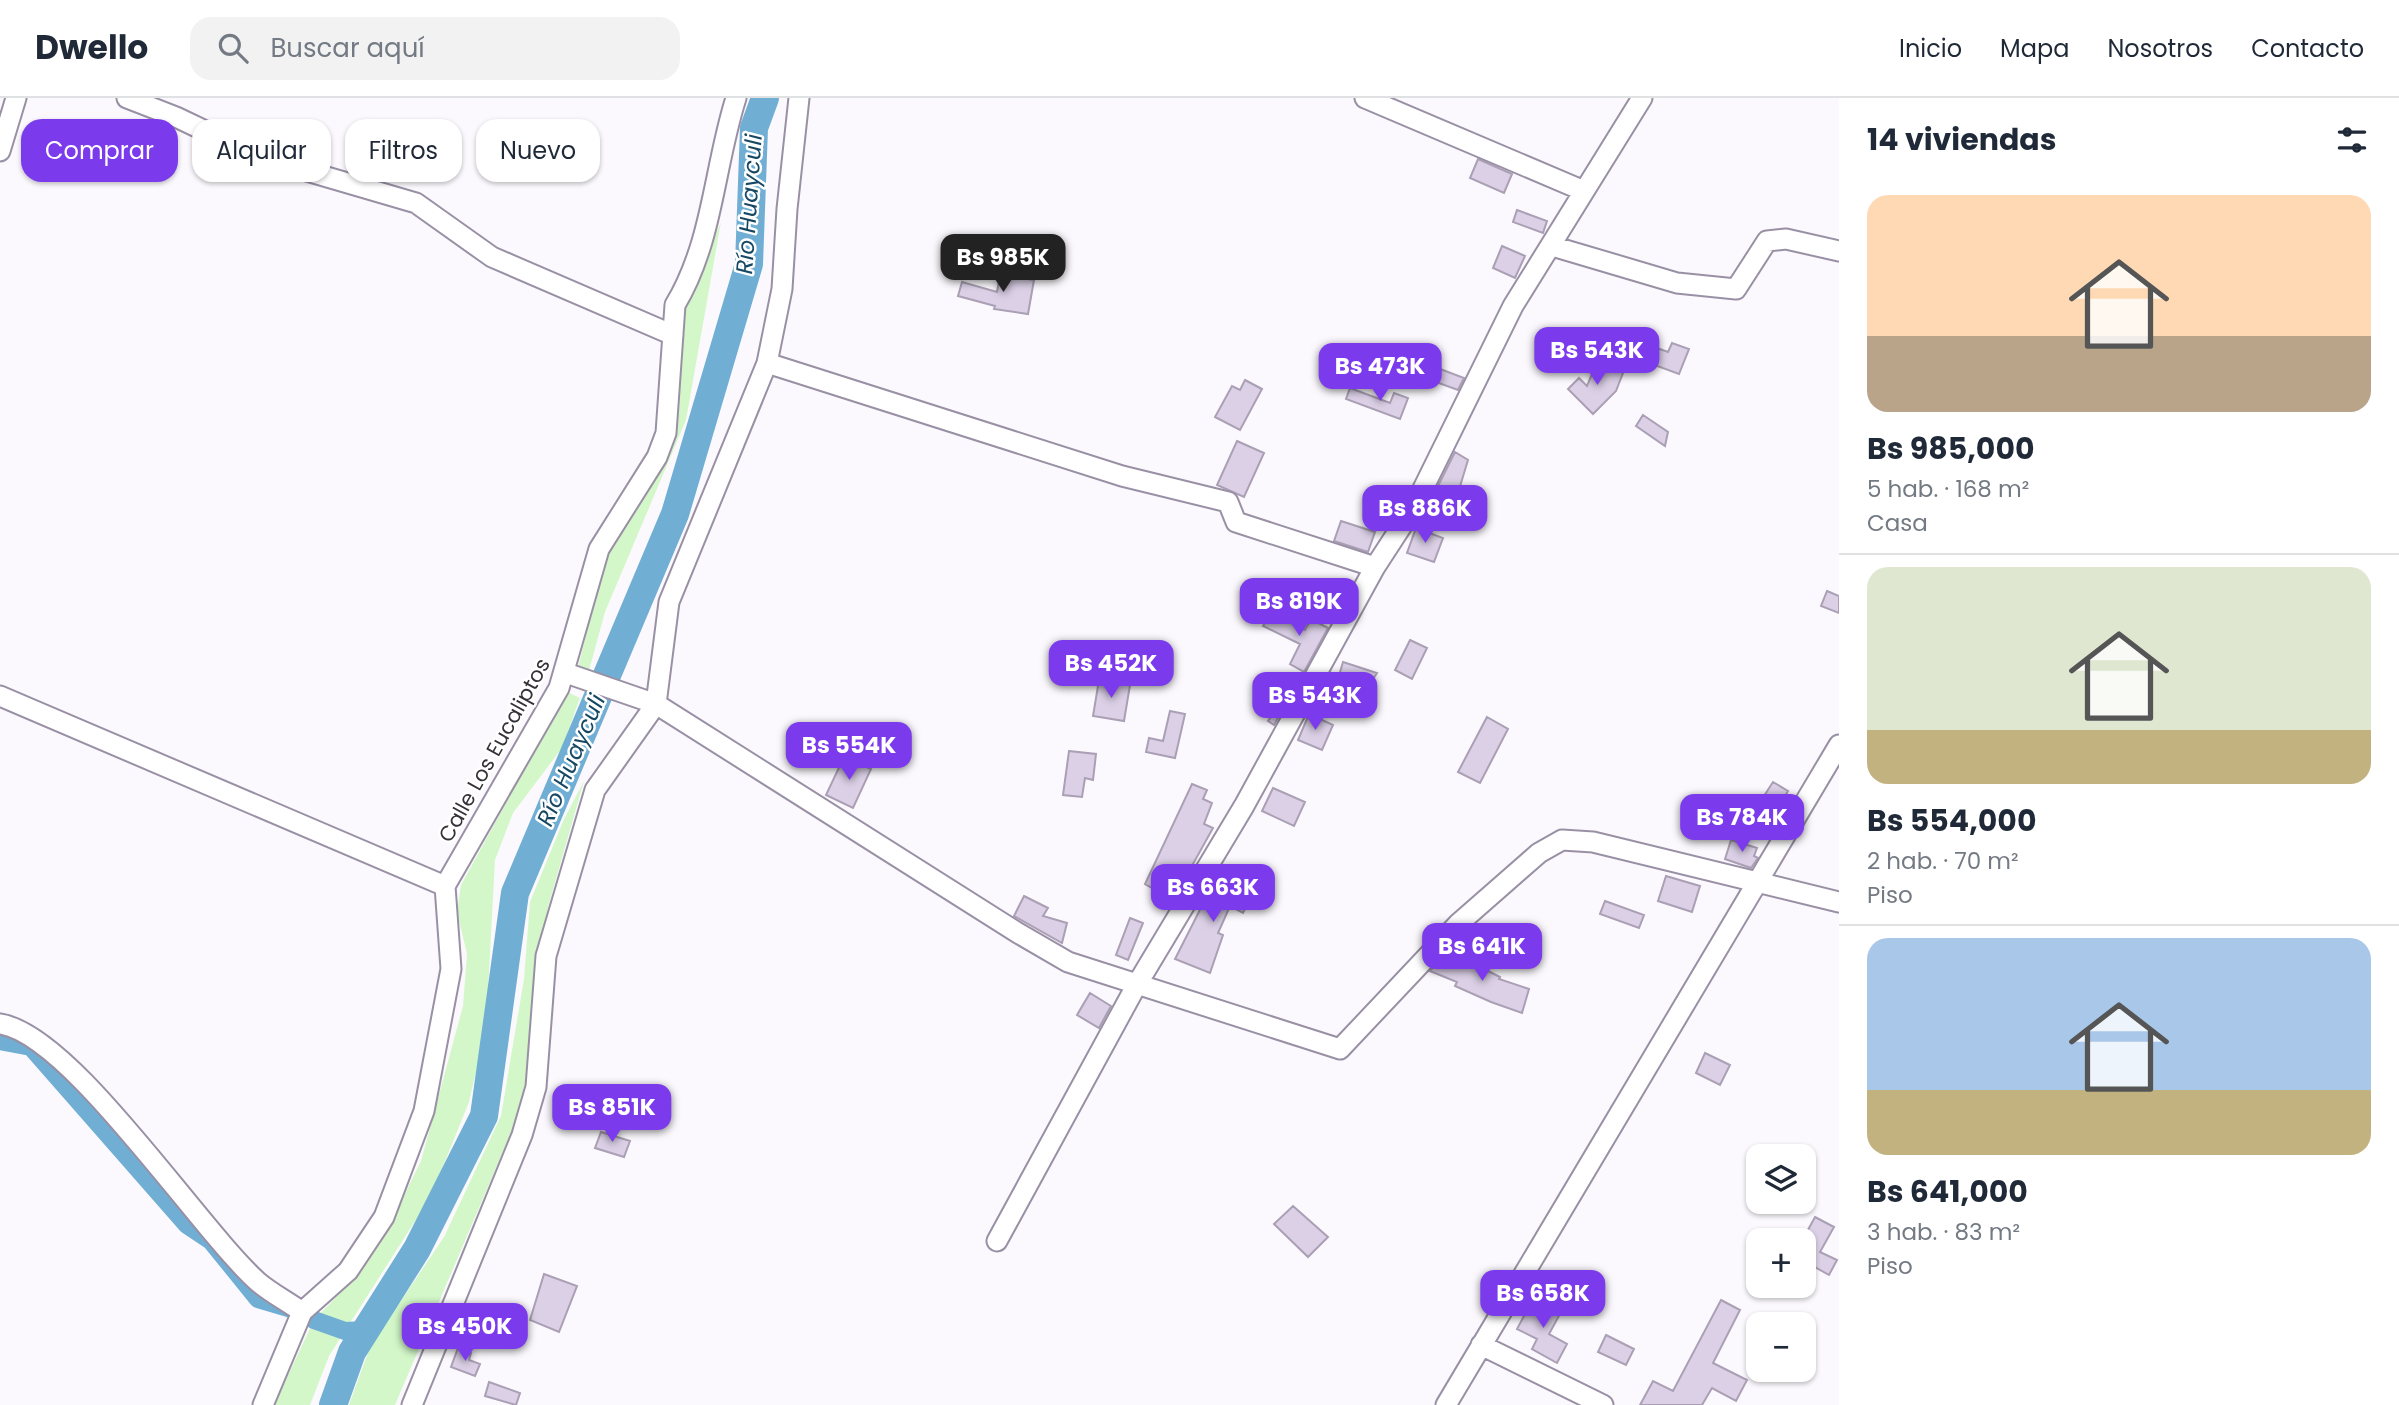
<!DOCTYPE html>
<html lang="es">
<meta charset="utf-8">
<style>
body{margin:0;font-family:Poppins,sans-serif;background:#f2f2f3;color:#1f2937;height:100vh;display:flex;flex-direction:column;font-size:26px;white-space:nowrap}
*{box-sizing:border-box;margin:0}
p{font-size:23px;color:#747a83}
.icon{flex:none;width:38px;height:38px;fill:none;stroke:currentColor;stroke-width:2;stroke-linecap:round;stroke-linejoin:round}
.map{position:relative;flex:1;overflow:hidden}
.sheet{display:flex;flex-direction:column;background:#fff;width:560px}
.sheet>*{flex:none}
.guide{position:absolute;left:21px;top:21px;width:665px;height:63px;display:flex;gap:14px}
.fabs{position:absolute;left:1746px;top:1046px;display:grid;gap:14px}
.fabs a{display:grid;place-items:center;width:70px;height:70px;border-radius:14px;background:#fff;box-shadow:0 2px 5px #0004;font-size:35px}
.price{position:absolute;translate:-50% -60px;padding:0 16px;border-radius:14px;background:#7c3aed;color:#fff;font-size:23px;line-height:46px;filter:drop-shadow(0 2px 4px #0008)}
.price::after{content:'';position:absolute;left:50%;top:42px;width:21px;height:16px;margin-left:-10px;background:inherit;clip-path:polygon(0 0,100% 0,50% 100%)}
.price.current{background:#222;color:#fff}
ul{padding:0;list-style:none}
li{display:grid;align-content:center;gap:14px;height:371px;padding:0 28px}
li+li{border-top:2px solid #e0e1e3}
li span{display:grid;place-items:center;height:217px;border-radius:21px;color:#555}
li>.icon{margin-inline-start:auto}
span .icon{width:126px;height:126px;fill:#fffc;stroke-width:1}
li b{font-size:30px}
h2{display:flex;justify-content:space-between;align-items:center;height:84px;padding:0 28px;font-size:30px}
.tag{padding:0 24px;border-radius:21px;background:#fff;box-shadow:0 2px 5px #0004;font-size:24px;line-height:63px}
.tag.current{background:#7c3aed;color:#fff}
header{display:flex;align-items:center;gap:42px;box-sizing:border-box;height:98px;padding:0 35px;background:#fff;border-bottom:2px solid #e0e1e3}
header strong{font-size:33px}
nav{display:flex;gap:38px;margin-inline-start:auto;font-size:24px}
.search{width:490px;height:63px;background:#f2f2f3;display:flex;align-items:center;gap:18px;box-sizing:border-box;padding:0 24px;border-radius:21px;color:#747a83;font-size:26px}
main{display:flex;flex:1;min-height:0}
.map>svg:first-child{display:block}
.green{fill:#d3f7c9}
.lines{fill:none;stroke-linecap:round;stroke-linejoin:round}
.canal{stroke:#71aed4;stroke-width:18}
.river{stroke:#71aed4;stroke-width:28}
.building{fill:#dbd0e6;stroke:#aa9fb4;stroke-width:2}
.minor-casing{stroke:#9a90a5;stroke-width:23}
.minor{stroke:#fff;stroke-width:19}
.labels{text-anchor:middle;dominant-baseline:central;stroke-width:5;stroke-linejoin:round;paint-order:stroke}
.street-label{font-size:21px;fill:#353139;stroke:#fff}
.water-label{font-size:23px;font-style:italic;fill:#174863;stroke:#fff}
</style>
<header>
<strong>Dwello</strong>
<div class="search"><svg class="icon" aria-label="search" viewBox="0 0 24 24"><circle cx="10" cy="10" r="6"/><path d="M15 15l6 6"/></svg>Buscar aquí</div>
<nav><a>Inicio</a><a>Mapa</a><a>Nosotros</a><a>Contacto</a></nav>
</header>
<main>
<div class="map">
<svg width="1839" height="1307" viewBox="0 0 1839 1307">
<rect width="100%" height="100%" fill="#fbf9fd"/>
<path class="green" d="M 721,124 L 686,322 L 605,514 L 588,576 L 578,570 L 606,453 L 674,335 L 685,209 Z
M 567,594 L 580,600 L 562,650 L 513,715 L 495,762 L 486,930 L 469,1004 L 431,1098 L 329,1258 L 310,1307 L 274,1307 L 314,1222 L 346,1189 L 388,1130 L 421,1063 L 463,908 L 467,856 L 457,814 L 461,787 Z
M 584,683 L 548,809 L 533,897 L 525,987 L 513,1030 L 395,1307 L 349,1307 L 370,1249 L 444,1139 L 501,1018 L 524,881 L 530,804 L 564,721 Z"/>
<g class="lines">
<path class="canal" d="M 0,943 L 31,949 L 187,1127 L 211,1143 L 258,1201 L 302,1214 L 314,1222 L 345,1233 L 366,1232"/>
<path class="river" d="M 333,1307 L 352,1254 L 417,1151 L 484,1018 L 515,795 L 675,416 L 749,166 L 754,30 L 765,0"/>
</g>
<path class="building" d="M 1478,61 L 1512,76 L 1504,95 L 1470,80 Z
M 1517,112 L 1547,123 L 1543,135 L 1513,124 Z
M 1502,148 L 1525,158 L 1515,180 L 1493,170 Z
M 1000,177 L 1034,182 L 1028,216 L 994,211 L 995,208 L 958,198 L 962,184 L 997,194 Z
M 1632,241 L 1668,254 L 1672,245 L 1689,251 L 1679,276 L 1627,257 Z
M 1597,264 L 1623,275 L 1616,293 L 1593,316 L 1568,291 L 1579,280 L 1587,288 Z
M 1427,266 L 1464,280 L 1458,292 L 1422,279 Z
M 1245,282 L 1262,291 L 1240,332 L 1215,319 L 1232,288 L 1240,292 Z
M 1350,290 L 1390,305 L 1394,295 L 1408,300 L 1400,321 L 1346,301 Z
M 1643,317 L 1668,334 L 1665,348 L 1636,328 Z
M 1237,343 L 1264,355 L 1244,399 L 1217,387 Z
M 1455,354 L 1468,362 L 1455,405 L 1434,396 Z
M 1341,423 L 1375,434 L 1368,454 L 1334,443 Z
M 1416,430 L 1443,440 L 1434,464 L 1407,455 Z
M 1827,493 L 1839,498 L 1839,515 L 1821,508 Z
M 1270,515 L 1305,532 L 1311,521 L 1328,530 L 1304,574 L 1290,566 L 1300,546 L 1263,528 Z
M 1410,542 L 1427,550 L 1412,581 L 1395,572 Z
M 1343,564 L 1377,575 L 1361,599 L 1335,591 Z
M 1099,582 L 1130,587 L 1124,623 L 1093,618 Z
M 1280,606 L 1284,609 L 1274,627 L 1268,623 Z
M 1170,613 L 1185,616 L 1175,660 L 1146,654 L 1149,640 L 1163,643 Z
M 1309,616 L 1333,627 L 1322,652 L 1298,642 Z
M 1487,619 L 1508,631 L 1480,685 L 1458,674 Z
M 1069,653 L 1096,656 L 1093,682 L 1085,680 L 1082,699 L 1063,697 Z
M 844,659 L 871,671 L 853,710 L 826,697 Z
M 1773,684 L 1788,693 L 1779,708 L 1764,698 Z
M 1192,686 L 1207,692 L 1203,701 L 1212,705 L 1204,726 L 1213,730 L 1173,802 L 1145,786 Z
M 1273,690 L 1305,704 L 1294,728 L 1262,713 Z
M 1731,742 L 1757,750 L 1754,758 L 1758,760 L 1751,770 L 1725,761 Z
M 1666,778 L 1700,788 L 1692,814 L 1658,803 Z
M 1214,784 L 1235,794 L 1240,784 L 1261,794 L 1254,808 L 1248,805 L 1243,815 L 1230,808 L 1218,835 L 1223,837 L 1210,875 L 1175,861 Z
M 1024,798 L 1048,810 L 1043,818 L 1067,825 L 1062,845 L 1014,818 Z
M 1605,803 L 1644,817 L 1639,830 L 1600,816 Z
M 1130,820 L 1143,825 L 1128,862 L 1116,857 Z
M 1446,856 L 1488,873 L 1500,879 L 1499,881 L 1529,891 L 1522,915 L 1491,904 L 1455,888 L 1457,884 L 1430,873 Z
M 1090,895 L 1111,908 L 1099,930 L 1077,917 Z
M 1705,955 L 1730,967 L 1720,987 L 1696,975 Z
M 601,1034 L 630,1043 L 624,1059 L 595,1050 Z
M 1293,1108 L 1328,1139 L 1308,1159 L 1274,1126 Z
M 1815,1119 L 1834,1129 L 1820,1154 L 1837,1162 L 1829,1177 L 1804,1163 L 1804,1139 Z
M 544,1176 L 577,1188 L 559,1234 L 530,1222 Z
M 1533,1201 L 1560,1216 L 1549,1236 L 1567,1246 L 1557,1265 L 1532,1251 L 1537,1241 L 1517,1231 Z
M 1721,1202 L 1740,1212 L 1713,1265 L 1747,1282 L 1736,1303 L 1712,1290 L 1702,1307 L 1640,1307 L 1653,1283 L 1673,1293 Z
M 1606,1237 L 1634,1251 L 1626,1267 L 1598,1254 Z
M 458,1250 L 471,1255 L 469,1262 L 480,1266 L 475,1278 L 451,1269 Z
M 489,1284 L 520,1295 L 516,1307 L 485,1298 Z"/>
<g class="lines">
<defs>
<path id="minor" d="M 127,0 L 176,19 L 262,60 L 416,105 L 492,159 L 673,237
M 1365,0 L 1584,93
M 0,53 L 16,0
M 1552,148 L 1677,185 L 1736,191 L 1767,143 L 1786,141 L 1839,153
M 767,265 L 1122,378 L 1228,404 L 1236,424 L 1375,469
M 566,575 L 656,606 L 1018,835 L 1068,864 L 1340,951 L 1458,826 L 1539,755 L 1562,742 L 1593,744 L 1839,804
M 0,598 L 445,788
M 0,926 C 71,936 197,1129 258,1184 C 271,1195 288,1204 302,1214
M 997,1143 L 1136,888 L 1244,708 L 1375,469 L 1414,409 L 1513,208 L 1642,0
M 1481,1247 L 1603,1307
M 263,1307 L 302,1214 L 348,1173 L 384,1119 L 424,1013 L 451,871 L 445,788 L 559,590 L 599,451 L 657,359 L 666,335 L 675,207 C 713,144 714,69 736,0
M 412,1307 L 522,1037 L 536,989 L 546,858 L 595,692 L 656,606 L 669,504 L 767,265 L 782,191 L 787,111 L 799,0
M 1446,1307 L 1839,647"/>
</defs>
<use href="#minor" class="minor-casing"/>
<use href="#minor" class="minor"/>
</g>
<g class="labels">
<g class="street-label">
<text transform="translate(494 652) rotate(-61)">Calle Los Eucaliptos</text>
</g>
<g class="water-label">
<text transform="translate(749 106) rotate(-86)">Río Huayculi</text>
<text transform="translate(571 662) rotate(-67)">Río Huayculi</text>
</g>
</g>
</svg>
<div class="fabs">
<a><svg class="icon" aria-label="layers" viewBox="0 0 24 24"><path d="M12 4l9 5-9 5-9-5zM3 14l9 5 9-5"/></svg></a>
<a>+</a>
<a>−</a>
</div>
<b class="price current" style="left:1003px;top:196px">Bs 985K</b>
<b class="price" style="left:1597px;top:289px">Bs 543K</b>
<b class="price" style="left:1380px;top:305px">Bs 473K</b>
<b class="price" style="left:1425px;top:447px">Bs 886K</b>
<b class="price" style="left:1299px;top:540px">Bs 819K</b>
<b class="price" style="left:1111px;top:602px">Bs 452K</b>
<b class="price" style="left:1315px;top:634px">Bs 543K</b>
<b class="price" style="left:849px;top:684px">Bs 554K</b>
<b class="price" style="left:1742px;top:756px">Bs 784K</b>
<b class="price" style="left:1213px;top:826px">Bs 663K</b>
<b class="price" style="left:1482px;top:885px">Bs 641K</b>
<b class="price" style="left:612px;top:1046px">Bs 851K</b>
<b class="price" style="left:1543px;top:1232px">Bs 658K</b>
<b class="price" style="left:465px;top:1265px">Bs 450K</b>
<div class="guide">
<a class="tag current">Comprar</a>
<a class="tag">Alquilar</a>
<a class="tag">Filtros</a>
<a class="tag">Nuevo</a>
</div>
</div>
<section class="sheet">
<h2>14 viviendas<svg class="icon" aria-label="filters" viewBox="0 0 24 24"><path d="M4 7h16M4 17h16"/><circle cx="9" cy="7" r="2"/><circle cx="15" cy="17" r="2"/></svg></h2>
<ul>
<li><span style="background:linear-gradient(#ffd9b3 65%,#b9a48a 0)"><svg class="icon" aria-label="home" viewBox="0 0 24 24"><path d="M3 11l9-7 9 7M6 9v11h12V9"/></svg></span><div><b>Bs 985,000</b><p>5 hab. · 168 m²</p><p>Casa</p></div></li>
<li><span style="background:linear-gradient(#dfe7d0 75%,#c2b280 0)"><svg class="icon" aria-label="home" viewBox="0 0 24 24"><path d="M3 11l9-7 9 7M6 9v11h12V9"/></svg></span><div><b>Bs 554,000</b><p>2 hab. · 70 m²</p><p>Piso</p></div></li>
<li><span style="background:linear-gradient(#a9c7e8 70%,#c2b280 0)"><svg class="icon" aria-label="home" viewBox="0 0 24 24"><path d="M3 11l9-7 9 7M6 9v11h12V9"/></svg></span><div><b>Bs 641,000</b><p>3 hab. · 83 m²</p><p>Piso</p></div></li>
</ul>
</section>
</main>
